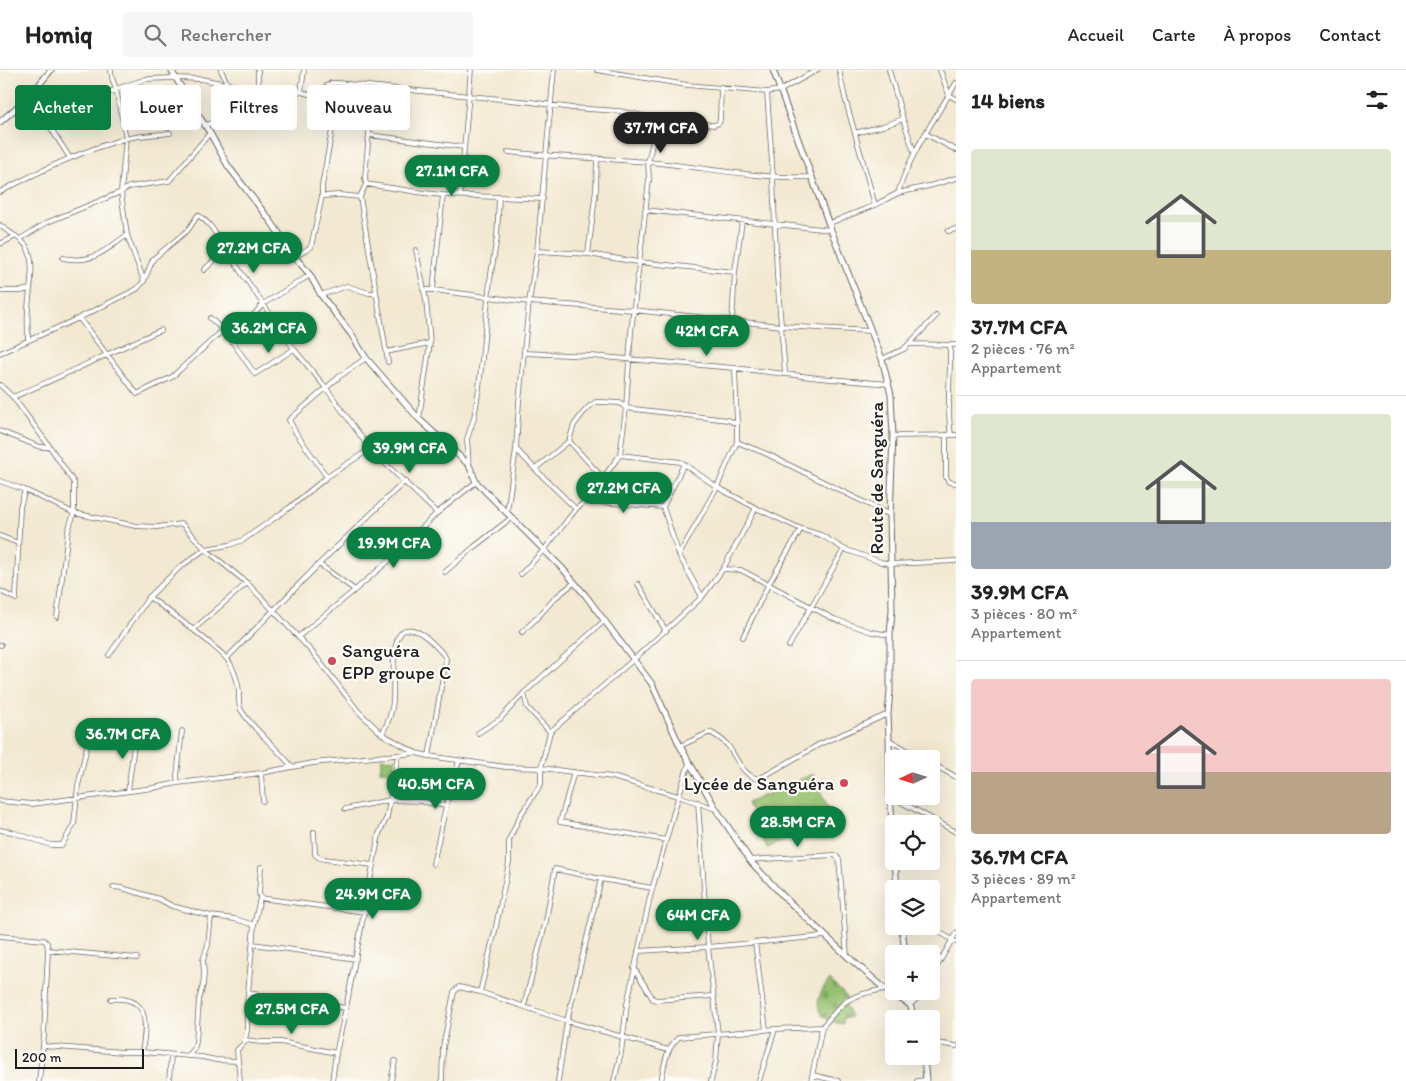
<!DOCTYPE html>
<html lang="fr">
<meta charset="utf-8">
<style>
body{margin:0;font-family:Itim,sans-serif;background:#f6f6f6;color:#222;height:100vh;display:flex;flex-direction:column;font-size:19px;white-space:nowrap}
*{box-sizing:border-box;margin:0}
p{font-size:16px;color:#767676}
.icon{flex:none;width:28px;height:28px;fill:none;stroke:currentColor;stroke-width:2;stroke-linecap:round;stroke-linejoin:round}
.map{position:relative;flex:1;overflow:hidden}
.drawer{display:flex;flex-direction:column;background:#fff;width:450px}
.drawer>*{flex:none}
.banner{position:absolute;left:15px;top:15px;width:475px;height:45px;display:flex;gap:10px}
.needle{width:32px;rotate:266deg}
.fabs{position:absolute;left:885px;top:680px;display:grid;gap:10px}
.fabs a{display:grid;place-items:center;width:55px;height:55px;border-radius:5px;background:#fff;box-shadow:0 5px 20px #0002;font-size:25px}
.scale{position:absolute;left:15px;bottom:12px;width:129px;box-sizing:border-box;padding-left:5px;border:2px solid #1c1c1c;border-top:0;font-size:14px;line-height:18px;white-space:nowrap;color:#1c1c1c;-webkit-text-stroke:4px #fdfcf7;paint-order:stroke}
.price{position:absolute;translate:-50% -42px;padding:0 11px;border-radius:18px;background:#0b8043;color:#fff;font-size:16px;line-height:32px;filter:drop-shadow(0 1px 2px #0008)}
.price::after{content:'';position:absolute;left:50%;top:30px;width:15px;height:11px;margin-left:-8px;background:inherit;clip-path:polygon(0 0,100% 0,50% 100%)}
.price.on{background:#222;color:#fff}
ul{padding:0;list-style:none}
li{display:grid;align-content:center;gap:10px;height:265px;padding:0 15px}
li+li{border-top:1px solid #e0e0e0}
li span{display:grid;place-items:center;height:155px;border-radius:5px;color:#555}
li>.icon{margin-inline-start:auto}
span .icon{width:90px;height:90px;fill:#fffc;stroke-width:1}
li b{font-size:21px}
h2{display:flex;justify-content:space-between;align-items:center;height:60px;padding:0 15px;font-size:21px}
.pill{padding:0 18px;border-radius:5px;background:#fff;box-shadow:0 5px 20px #0002;font-size:18px;line-height:45px}
.pill.on{background:#0b8043;color:#fff}
header{display:flex;align-items:center;gap:30px;box-sizing:border-box;height:70px;padding:0 25px;background:#fff;border-bottom:1px solid #e0e0e0}
header strong{font-size:24px}
nav{display:flex;gap:28px;margin-inline-start:auto;font-size:18px}
.search{width:350px;height:45px;background:#f6f6f6;display:flex;align-items:center;gap:12px;box-sizing:border-box;padding:0 18px;border-radius:5px;color:#767676;font-size:19px}
main{display:flex;flex:1;min-height:0}
.map>svg:first-child{display:block}
.green{fill:#95c16f;stroke:#586e46}
.cemetery{fill:url(#cemetery-stones);stroke:#586e46}
.lines{fill:none;stroke-linecap:round;stroke-linejoin:round}
.minor-casing{stroke:#67645c;stroke-width:5.5}
.tertiary-casing{stroke:#67645c;stroke-width:7}
.minor{stroke:#fff;stroke-width:4}
.tertiary{stroke:#fff;stroke-width:5}
.poi-dot{fill:#d1495b;stroke:#fdfcf7;stroke-width:2}
.labels{text-anchor:middle;dominant-baseline:central;stroke-width:4.5;stroke-linejoin:round;paint-order:stroke}
.street-label{font-size:19px;fill:#1c1c1c;stroke:#fdfcf7}
.poi-label{font-size:19px;fill:#1c1c1c;stroke:#fdfcf7;text-anchor:start}
</style>
<header>
<strong>Homiq</strong>
<div class="search"><svg class="icon" aria-label="search" viewBox="0 0 24 24"><circle cx="10" cy="10" r="6"/><path d="M15 15l6 6"/></svg>Rechercher</div>
<nav><a>Accueil</a><a>Carte</a><a>À propos</a><a>Contact</a></nav>
</header>
<main>
<div class="map">
<svg width="956" height="1011" viewBox="0 0 956 1011">
<defs>
<pattern id="cemetery-stones" width="16" height="16" patternUnits="userSpaceOnUse" patternTransform="scale(1.25)"><rect width="16" height="16" fill="#95c16f"/><path d="M2 7V4a2 2 0 0 1 4 0v3zM10 15v-3a2 2 0 0 1 4 0v3z" fill="#80a560"/></pattern>
</defs>
<rect width="100%" height="100%" fill="#fdfcf7"/>
<filter id="ink" filterUnits="userSpaceOnUse"><feTurbulence type="fractalNoise" baseFrequency=".02" numOctaves="2"/><feDisplacementMap in="SourceGraphic" scale="10" xChannelSelector="R" yChannelSelector="G"/><feConvolveMatrix kernelMatrix="1 2 1 2 8 2 1 2 1" color-interpolation-filters="sRGB"/></filter>
<filter id="wash" filterUnits="userSpaceOnUse"><feTurbulence type="fractalNoise" baseFrequency=".0096" numOctaves="4" result="noise"/><feDisplacementMap in="SourceGraphic" scale="20" xChannelSelector="R" yChannelSelector="G"/><feGaussianBlur stdDeviation="1.12" result="paint"/><feColorMatrix in="noise" values="0 0 0 0 0 0 0 0 0 0 0 0 0 0 0 0 0 1.4 0 .05"/><feComposite in="paint" operator="in"/></filter>
<g filter="url(#wash)">
<rect width="100%" height="100%" fill="#f3e9d2"/>
<path class="green" d="M 813,704 L 833,749 L 767,778 L 747,733 Z"/>
<path class="cemetery" d="M 382,688 L 396,689 L 393,703 L 380,700 Z
M 830,910 L 847,927 L 845,935 L 851,947 L 843,949 L 843,954 C 837,953 829,951 824,947 C 812,936 821,919 830,910 Z"/>
</g>
<g filter="url(#ink)">
<g class="lines">
<defs>
<path id="minor" d="M 221,0 L 227,13
M 597,0 L 687,15 L 767,22 L 781,20 L 817,0
M 839,0 L 845,28 L 875,135
M 889,0 L 903,49 L 914,82
M 940,0 L 949,25 L 956,29
M 373,17 L 365,108 L 366,114 L 360,127 L 388,292
M 258,18 L 258,0
M 301,22 L 304,0
M 767,22 L 773,107 L 777,206 L 785,303
M 30,26 L 70,88
M 313,26 L 331,13 L 338,13 L 531,32 L 572,38 L 619,41 L 658,49 L 714,55 L 719,53 L 720,50 L 721,17
M 46,51 L 78,39 L 116,19 L 146,9 L 176,8 L 201,9 L 243,17 L 301,22 L 332,30 L 335,36 L 335,43 L 322,116 L 322,126 L 311,177 L 295,187
M 205,55 L 236,46
M 855,63 L 883,56 L 903,49
M 926,64 L 956,80
M 369,65 L 464,77
M 508,82 C 555,87 602,88 649,92 C 704,97 757,109 812,107
M 366,114 L 424,123 L 443,125 L 433,220
M 0,122 C 39,101 82,81 124,69 C 139,65 156,65 170,63
M 898,123 C 910,83 935,49 956,13
M 443,125 L 499,127
M 460,125 L 471,0
M 322,126 L 340,125 L 360,127
M 645,140 L 831,160
M 830,153 L 875,135 L 898,123 L 933,115 L 956,108
M 0,155 C 8,163 20,166 27,177 C 36,193 29,221 28,239 C 27,249 28,259 28,270
M 948,161 L 956,159
M 127,165 L 144,211
M 20,169 L 48,152 L 121,122 L 129,117 L 169,111 L 210,63
M 0,174 L 16,166
M 416,180 L 426,230 L 430,273 L 419,349
M 537,181 L 588,184 L 638,192 L 735,202
M 588,184 L 596,119 L 597,88
M 63,188 C 93,194 104,181 127,165 L 121,122 L 126,68 L 116,19 L 112,8 L 111,0
M 204,200 L 226,179
M 423,220 L 433,220 L 529,232 L 633,240 L 781,256 L 871,261
M 0,221 L 21,221 L 30,219
M 321,225 L 347,216 L 369,223 L 376,223
M 79,248 L 137,324 L 172,307 L 223,260
M 210,248 L 227,264 L 255,304 L 294,279
M 732,251 L 735,202 L 742,151
M 227,264 L 251,248 L 263,234 L 310,205
M 909,274 L 956,275
M 950,275 C 951,305 946,335 951,365
M 386,282 L 430,273
M 0,283 L 79,248 L 137,219 L 144,211 L 153,189 L 188,160 L 198,145 C 209,153 213,158 219,170 L 294,279 L 326,318 L 370,379 L 437,443
M 524,283 L 591,286 L 735,298 L 819,308 L 889,314
M 882,289 L 904,279 L 936,246
M 735,298 L 737,354
M 0,315 L 13,327 L 50,377 L 74,413 L 74,443 L 68,461 L 57,547
M 13,327 C 63,306 111,282 161,260
M 0,361 L 40,377 L 50,377
M 946,365 L 946,407 L 949,412 L 956,413
M 893,366 L 956,365
M 569,371 L 603,408
M 516,379 L 535,399 L 569,371 L 574,355 L 583,343 L 591,335 L 596,332 L 602,332 L 620,333 L 626,338 L 728,350 L 737,354 L 737,372 L 767,384 L 890,445
M 620,385 L 681,392 L 717,417 L 756,438 L 801,459 L 821,465 L 844,479 L 881,492 L 891,494 L 956,491
M 684,394 L 663,437 L 679,485 L 702,527
M 469,395 L 467,369 L 474,348 L 479,318 L 490,210 L 497,167 L 499,127 L 543,129
M 535,399 L 576,439
M 327,407 L 296,363 L 289,350 L 340,306 L 366,288
M 0,411 L 25,420 L 74,443 L 136,456 L 157,457 L 182,454 L 205,479 L 247,513 L 274,541 L 313,583 L 359,642 L 382,664 L 416,683 L 429,686 L 506,697 L 541,698 L 612,707 L 678,726 L 716,739
M 586,431 L 663,437
M 507,443 L 516,379 L 519,332 L 529,232 L 537,181 L 554,0
M 0,466 L 18,473
M 679,485 L 717,417 L 737,372
M 319,494 L 355,520
M 723,499 L 741,500 L 834,549 L 872,562 L 890,565
M 445,502 L 474,477 L 511,448
M 521,504 L 544,480 L 576,439 L 586,431 L 620,385 L 626,338 L 631,262 L 649,110 L 648,92 L 658,49
M 638,514 L 666,561
M 0,521 L 16,529 L 20,437 L 25,420
M 149,527 C 171,543 193,558 213,576 C 220,582 227,587 231,595 C 235,603 238,612 239,621 C 239,627 238,634 241,640 C 255,662 277,677 292,697
M 194,559 L 247,513
M 522,562 L 537,548 L 555,528 L 575,512
M 298,567 L 355,520 L 391,489 L 437,443 L 476,412
M 743,567 L 768,515 L 801,459
M 0,575 L 1,575
M 789,576 L 844,479
M 109,585 L 149,527 L 179,498 L 205,479 L 229,475 L 243,470 L 289,438 L 327,407 L 370,379
M 227,588 L 319,494 L 405,411
M 524,623 L 527,637 L 550,662
M 478,663 L 500,649 L 524,623 L 604,551
M 382,664 C 388,653 392,643 393,631 C 394,617 391,573 401,563 C 405,558 413,559 418,562 C 428,566 436,577 444,585 L 446,589 L 429,686
M 889,670 L 923,689
M 680,676 L 710,662 C 717,666 724,670 729,677 C 737,689 743,706 759,709 L 820,674 L 888,644
M 931,693 L 956,707
M 574,702 L 560,752 L 666,770
M 261,703 L 263,731
M 178,713 L 177,706 L 182,661
M 890,726 L 956,762
M 0,731 L 32,734 L 153,718 L 178,713 L 261,703 L 313,693 L 416,683
M 698,732 L 708,877 L 718,964 L 716,991 L 711,1011
M 345,739 L 390,730 L 419,731 L 446,736
M 0,760 L 12,762 L 51,775 L 62,775 L 74,754 L 78,716 L 89,667 L 93,659 L 99,655 L 119,652 L 127,654 L 135,660 L 135,667 L 128,721
M 314,762 L 315,784 L 318,787 L 324,789 L 373,795
M 749,790 L 835,785 L 839,789 L 847,886
M 433,794 L 446,736 L 459,691
M 113,817 L 122,818 L 159,829 L 172,836 L 211,846
M 260,828 L 365,842
M 254,855 L 260,828 L 259,822 L 261,797
M 929,856 L 956,872
M 0,866 L 44,870 L 47,873 L 48,880 L 44,966 L 39,1011
M 755,872 L 766,960
M 253,874 L 356,889
M 48,880 L 137,888
M 638,881 L 708,877 L 825,866
M 634,898 L 653,929 L 656,930 L 713,926
M 931,907 L 956,863
M 480,922 L 495,861 L 509,792 L 509,770 L 520,746 L 541,714 L 541,698 L 550,662 L 633,590 L 702,527 L 723,499 L 756,438
M 248,923 L 346,938
M 111,929 C 150,926 147,952 142,982
M 910,935 L 921,925 L 924,921
M 524,936 L 546,851 L 555,799 L 601,809 L 652,818
M 245,970 L 261,972 L 281,972 L 336,983
M 931,972 L 956,976
M 43,976 L 123,982 L 142,982 L 202,987 L 216,990 L 238,991
M 188,986 L 194,979 L 196,972 L 199,930 L 203,915 L 204,904 L 203,890 L 208,875 L 211,846 L 235,849 L 254,855 L 247,934 L 247,961 L 244,973 L 237,980 L 240,1011
M 812,1005 L 838,1011
M 169,1011 L 171,985
M 332,1011 L 336,983 L 346,938 L 373,795 L 379,764 L 387,747 L 398,685
M 391,1011 L 395,991
M 442,1011 L 443,977 L 454,922 L 459,917 L 480,922 L 567,951 L 668,980
M 558,1011 L 567,951 L 601,809
M 614,1011 L 621,983 L 627,934 L 650,827 L 675,738 L 689,693
M 661,1011 C 665,993 665,980 679,967 L 775,959 L 822,957 C 829,949 836,940 844,933 C 856,924 870,922 885,919
M 759,1011 L 775,959
M 811,1011 L 822,957
M 917,1011 L 925,1010"/>
<path id="tertiary" d="M 171,0 L 191,34 L 210,63 L 228,96 L 272,153 L 295,187 L 310,205 L 321,225 L 351,264 L 366,288 L 419,349 L 469,395 L 476,412 L 563,499 L 586,526 L 652,614 L 680,676 L 716,739 L 752,793 L 784,827 L 847,886 L 885,919 L 910,935
M 773,0 L 831,160 L 882,289 L 891,325 L 893,366 L 890,445 L 892,540 L 890,565 L 890,621 L 888,644 L 889,670 L 890,726 L 894,776
M 0,52 L 30,26 L 51,0
M 895,791 L 897,819
M 902,856 L 905,884
M 909,921 L 910,935 L 915,949
M 924,986 L 926,1011"/>
</defs>
<use href="#minor" class="minor-casing"/>
<use href="#tertiary" class="tertiary-casing"/>
<use href="#minor" class="minor"/>
<use href="#tertiary" class="tertiary"/>
</g>
</g>
<g class="poi-dot">
<circle cx="332" cy="591" r="5"/>
<circle cx="844" cy="713" r="5"/>
</g>
<g class="labels">
<g class="street-label">
<text transform="translate(876 408) rotate(-90)">Route de Sanguéra</text>
</g>
<g class="poi-label">
<text x="342" y="580">Sanguéra<tspan x="342" dy="22">EPP groupe C</tspan></text>
<text x="834" y="713" text-anchor="end">Lycée de Sanguéra</text>
</g>
</g>
</svg>
<div class="fabs">
<a><svg class="needle" viewBox="-14 -14 28 28"><path d="M0-13l5 13h-10z" fill="#e53935"/><path d="M0 13l5-13h-10z" fill="#767676"/></svg></a>
<a><svg class="icon" aria-label="locate" viewBox="0 0 24 24"><circle cx="12" cy="12" r="6"/><path d="M12 2v4M12 18v4M2 12h4M18 12h4"/></svg></a>
<a><svg class="icon" aria-label="layers" viewBox="0 0 24 24"><path d="M12 4l9 5-9 5-9-5zM3 14l9 5 9-5"/></svg></a>
<a>+</a>
<a>−</a>
</div>
<div class="scale">200 m</div>
<b class="price on" style="left:661px;top:84px">37.7M CFA</b>
<b class="price" style="left:452px;top:127px">27.1M CFA</b>
<b class="price" style="left:254px;top:204px">27.2M CFA</b>
<b class="price" style="left:269px;top:284px">36.2M CFA</b>
<b class="price" style="left:707px;top:287px">42M CFA</b>
<b class="price" style="left:410px;top:404px">39.9M CFA</b>
<b class="price" style="left:624px;top:444px">27.2M CFA</b>
<b class="price" style="left:394px;top:499px">19.9M CFA</b>
<b class="price" style="left:123px;top:690px">36.7M CFA</b>
<b class="price" style="left:436px;top:740px">40.5M CFA</b>
<b class="price" style="left:798px;top:778px">28.5M CFA</b>
<b class="price" style="left:373px;top:850px">24.9M CFA</b>
<b class="price" style="left:698px;top:871px">64M CFA</b>
<b class="price" style="left:292px;top:965px">27.5M CFA</b>
<div class="banner">
<a class="pill on">Acheter</a>
<a class="pill">Louer</a>
<a class="pill">Filtres</a>
<a class="pill">Nouveau</a>
</div>
</div>
<section class="drawer">
<h2>14 biens<svg class="icon" aria-label="filters" viewBox="0 0 24 24"><path d="M4 7h16M4 17h16"/><circle cx="9" cy="7" r="2"/><circle cx="15" cy="17" r="2"/></svg></h2>
<ul>
<li><span style="background:linear-gradient(#dfe7d0 65%,#c2b280 0)"><svg class="icon" aria-label="home" viewBox="0 0 24 24"><path d="M3 11l9-7 9 7M6 9v11h12V9"/></svg></span><div><b>37.7M CFA</b><p>2 pièces · 76 m²</p><p>Appartement</p></div></li>
<li><span style="background:linear-gradient(#dfe7d0 70%,#9aa5b1 0)"><svg class="icon" aria-label="home" viewBox="0 0 24 24"><path d="M3 11l9-7 9 7M6 9v11h12V9"/></svg></span><div><b>39.9M CFA</b><p>3 pièces · 80 m²</p><p>Appartement</p></div></li>
<li><span style="background:linear-gradient(#f6c9c9 60%,#b9a48a 0)"><svg class="icon" aria-label="home" viewBox="0 0 24 24"><path d="M3 11l9-7 9 7M6 9v11h12V9"/></svg></span><div><b>36.7M CFA</b><p>3 pièces · 89 m²</p><p>Appartement</p></div></li>
</ul>
</section>
</main>
